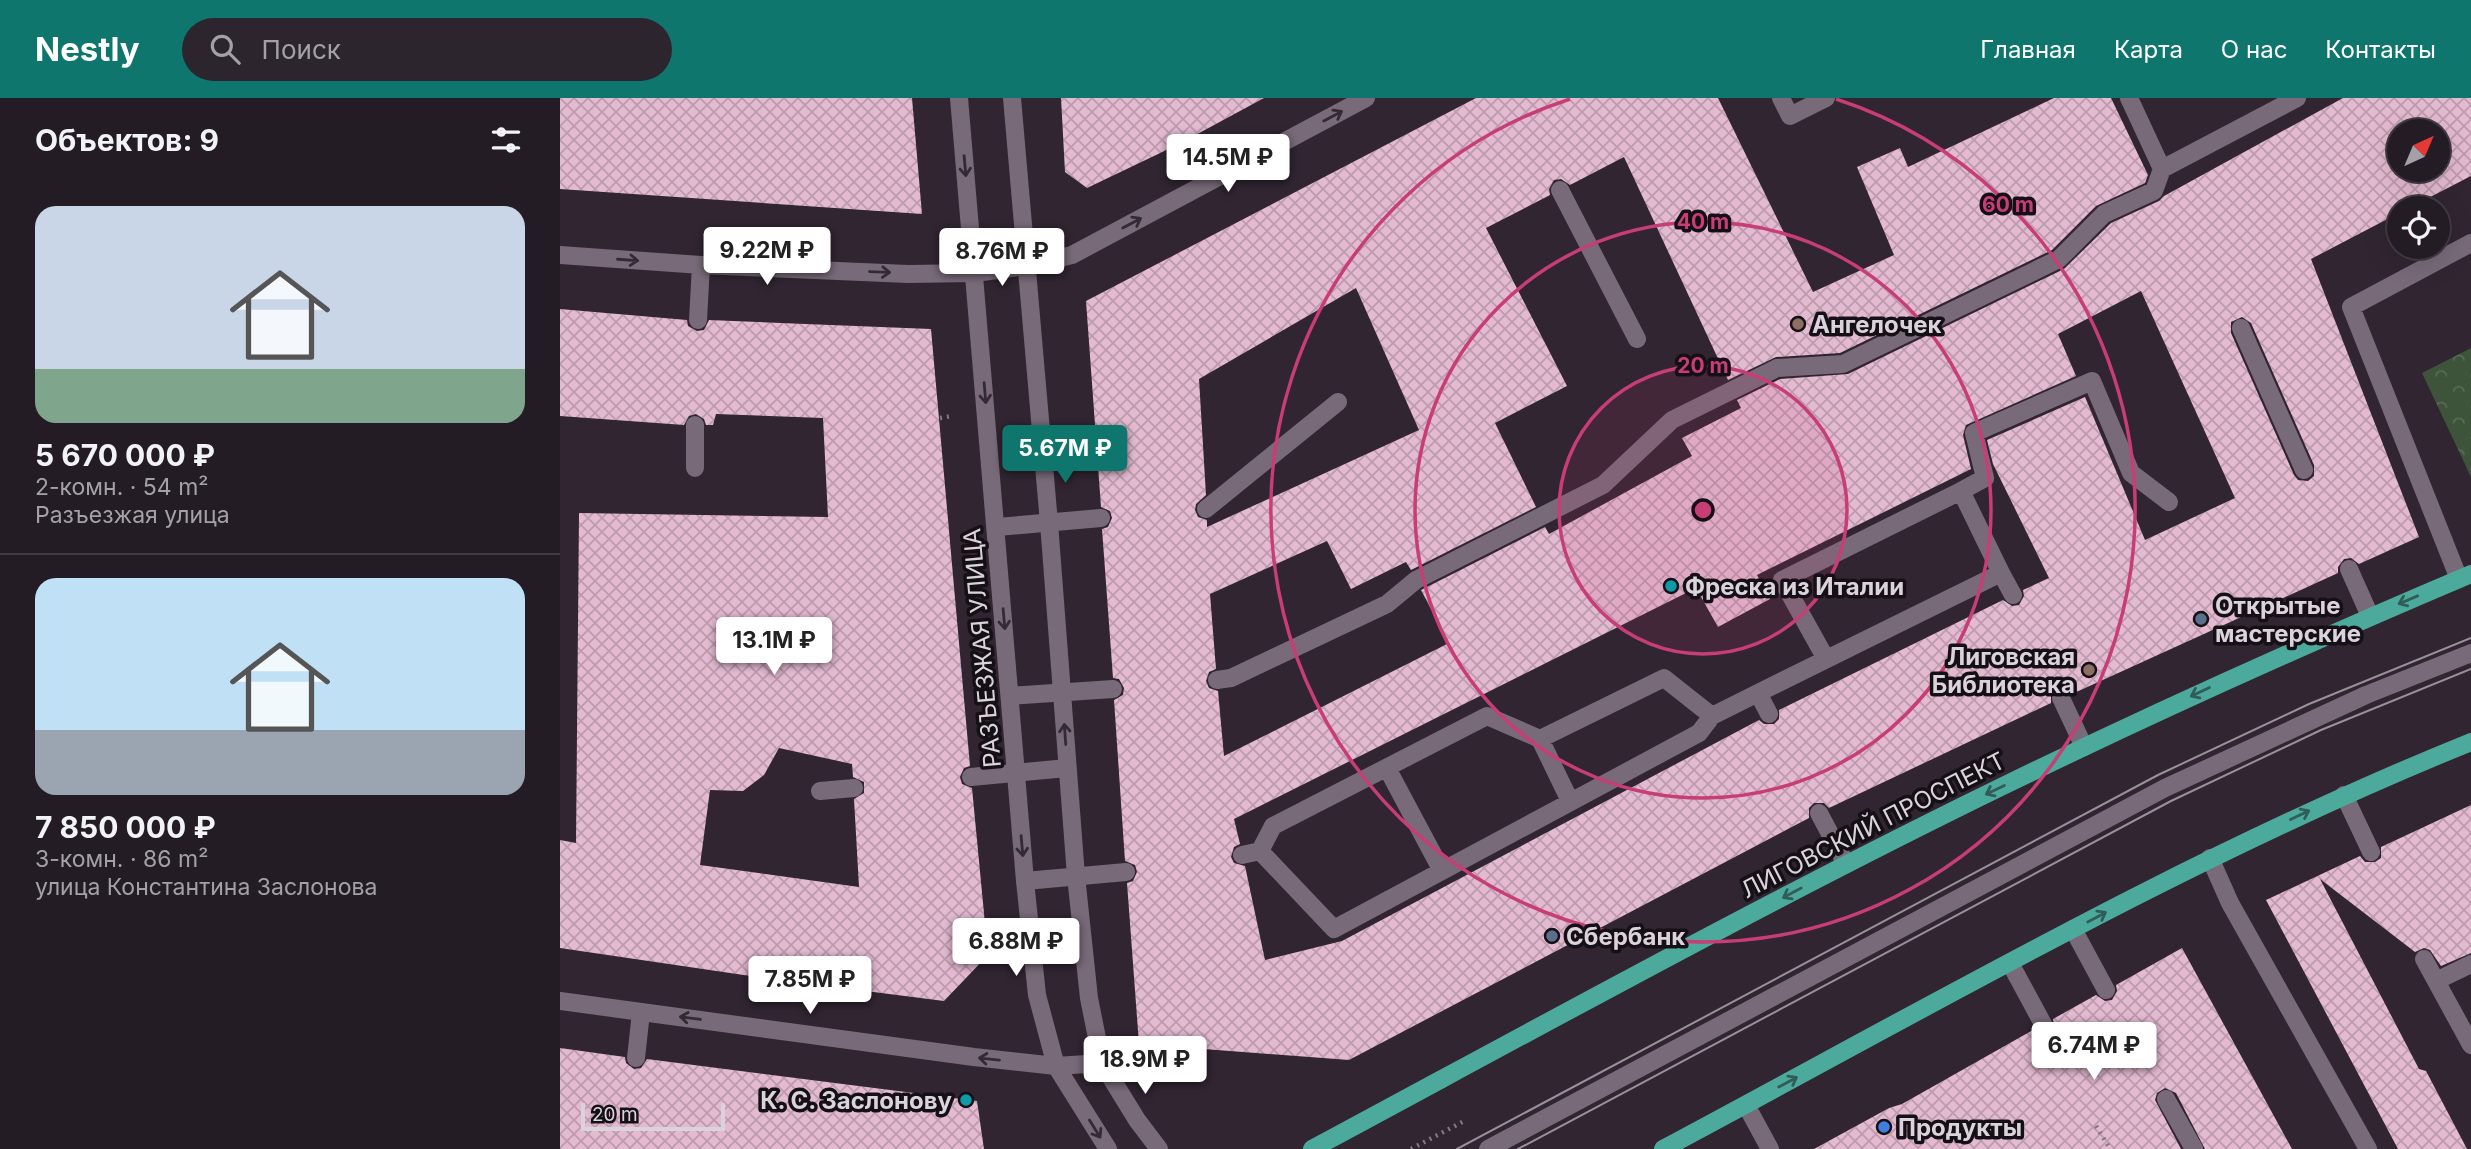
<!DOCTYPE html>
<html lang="ru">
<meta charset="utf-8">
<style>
body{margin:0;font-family:Inter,sans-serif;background:#2c252d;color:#f1f3f6;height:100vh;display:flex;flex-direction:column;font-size:26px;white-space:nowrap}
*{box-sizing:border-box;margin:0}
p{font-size:23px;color:#a3a1a7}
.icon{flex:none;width:38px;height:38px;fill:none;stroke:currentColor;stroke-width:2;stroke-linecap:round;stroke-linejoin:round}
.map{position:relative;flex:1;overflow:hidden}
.details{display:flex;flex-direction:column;background:#241c25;width:560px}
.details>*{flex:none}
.needle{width:46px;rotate:44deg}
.fabs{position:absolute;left:1827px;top:21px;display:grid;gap:14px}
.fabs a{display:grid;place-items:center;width:63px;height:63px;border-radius:50%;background:#241c25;box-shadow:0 7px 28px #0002,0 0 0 2px #413a42;font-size:35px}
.scale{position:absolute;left:21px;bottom:18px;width:144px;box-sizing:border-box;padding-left:7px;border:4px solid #dbd3db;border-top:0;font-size:19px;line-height:24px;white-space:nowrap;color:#dbd3db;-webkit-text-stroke:5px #151015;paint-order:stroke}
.price{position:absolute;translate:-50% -60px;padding:0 16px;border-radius:7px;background:#fff;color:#222;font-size:23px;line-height:46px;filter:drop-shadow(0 2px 4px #0008)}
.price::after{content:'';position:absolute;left:50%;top:42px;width:21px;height:16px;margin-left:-10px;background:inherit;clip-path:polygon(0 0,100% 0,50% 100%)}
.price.on{background:#0f766e;color:#fff}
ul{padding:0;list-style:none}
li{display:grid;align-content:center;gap:14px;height:371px;padding:0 35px}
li+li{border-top:2px solid #413a42}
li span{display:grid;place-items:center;height:217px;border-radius:21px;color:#555}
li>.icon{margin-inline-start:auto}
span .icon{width:126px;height:126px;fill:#fffc;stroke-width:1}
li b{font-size:30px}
h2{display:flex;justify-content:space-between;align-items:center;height:84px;padding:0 35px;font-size:30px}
header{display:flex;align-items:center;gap:42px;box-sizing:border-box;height:98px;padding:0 35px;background:#0f766e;color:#fff}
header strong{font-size:33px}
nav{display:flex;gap:38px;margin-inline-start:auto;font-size:24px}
.search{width:490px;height:63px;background:#2c252d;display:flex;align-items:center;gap:18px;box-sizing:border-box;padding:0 24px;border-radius:38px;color:#a3a1a7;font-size:26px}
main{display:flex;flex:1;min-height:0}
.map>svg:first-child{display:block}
.park{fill:url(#park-crowns)}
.building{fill:url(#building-cross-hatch);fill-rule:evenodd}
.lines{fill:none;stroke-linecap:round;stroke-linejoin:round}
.path{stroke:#827882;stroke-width:4.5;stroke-dasharray:2 5;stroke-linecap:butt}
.service{stroke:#786a79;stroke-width:18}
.minor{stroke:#786a79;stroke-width:18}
.tertiary{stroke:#786a79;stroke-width:18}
.primary{stroke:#4caa9c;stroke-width:18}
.tram{stroke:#99909a;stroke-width:2}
.oneway{stroke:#332b33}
.oneway2{stroke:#305d58}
.ring{fill:none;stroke:#c73d75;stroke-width:3.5}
.education-dot{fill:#8d6e63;stroke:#151015;stroke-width:2.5}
.culture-dot{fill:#0f9aa8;stroke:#151015;stroke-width:2.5}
.service-dot{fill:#5c6f8a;stroke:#151015;stroke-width:2.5}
.shop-dot{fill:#3f7fe0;stroke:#151015;stroke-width:2.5}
.labels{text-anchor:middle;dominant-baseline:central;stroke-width:7;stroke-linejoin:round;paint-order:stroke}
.poi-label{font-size:24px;font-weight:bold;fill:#dbd3db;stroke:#151015;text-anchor:start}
.street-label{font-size:24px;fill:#dbd3db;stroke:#151015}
.centre{fill:#c73d75;stroke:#151015;stroke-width:3.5}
.ring-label{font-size:21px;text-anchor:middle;font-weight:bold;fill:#c73d75;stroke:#151015;stroke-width:7;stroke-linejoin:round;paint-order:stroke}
</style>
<header>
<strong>Nestly</strong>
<div class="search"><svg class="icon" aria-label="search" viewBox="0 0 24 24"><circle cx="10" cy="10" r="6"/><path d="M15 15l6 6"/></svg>Поиск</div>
<nav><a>Главная</a><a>Карта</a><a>О нас</a><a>Контакты</a></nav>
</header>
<main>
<section class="details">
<h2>Объектов: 9<svg class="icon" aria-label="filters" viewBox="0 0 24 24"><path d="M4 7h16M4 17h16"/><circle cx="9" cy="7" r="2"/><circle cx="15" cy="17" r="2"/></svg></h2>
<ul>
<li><span style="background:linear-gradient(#c9d6e8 75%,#7fa58c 0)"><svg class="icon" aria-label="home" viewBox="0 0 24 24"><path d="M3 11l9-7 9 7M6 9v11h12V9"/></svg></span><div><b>5 670 000 ₽</b><p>2-комн. · 54 m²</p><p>Разъезжая улица</p></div></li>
<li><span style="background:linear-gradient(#bfe0f5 70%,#9aa5b1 0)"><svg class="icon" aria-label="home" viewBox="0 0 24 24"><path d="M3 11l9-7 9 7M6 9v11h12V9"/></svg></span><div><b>7 850 000 ₽</b><p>3-комн. · 86 m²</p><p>улица Константина Заслонова</p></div></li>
</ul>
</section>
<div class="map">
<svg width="1911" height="1051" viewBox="0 0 1911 1051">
<defs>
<pattern id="park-crowns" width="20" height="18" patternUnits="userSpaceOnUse" patternTransform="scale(1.75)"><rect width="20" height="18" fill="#3d533a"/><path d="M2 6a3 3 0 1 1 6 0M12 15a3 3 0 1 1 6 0" fill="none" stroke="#586b56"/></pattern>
<pattern id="building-cross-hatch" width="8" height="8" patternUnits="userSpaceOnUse" patternTransform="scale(1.75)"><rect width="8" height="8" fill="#e4bad1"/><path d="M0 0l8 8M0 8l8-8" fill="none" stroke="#bc9bad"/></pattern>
</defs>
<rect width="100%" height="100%" fill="#302531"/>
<path class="park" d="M 1911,250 L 1911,379 L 1862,275 Z"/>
<path class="building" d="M 0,0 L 352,0 L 362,116 L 0,91 Z
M 501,0 L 704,0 L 619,46 L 527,90 L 505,74 Z
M 916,0 L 1158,0 L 1253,194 L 1334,157 L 1297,69 L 1340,50 L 1348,69 L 1494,0 L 1551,0 L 1588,77 L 1585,85 L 1536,108 L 1492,152 L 1280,255 L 1216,259 L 1168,282 L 1064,59 L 1010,87 L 1001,81 L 994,82 L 989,91 L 990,97 L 926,130 L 1007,288 L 935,325 L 976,409 L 851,472 L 846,464 L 791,491 L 767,443 L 650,496 L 656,571 L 649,574 L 646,583 L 649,590 L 658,593 L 664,658 L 889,545 L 861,492 L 985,429 L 989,436 L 1132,358 L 1122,340 L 1181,310 L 1177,302 L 1220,281 L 1288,276 L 1504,171 L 1551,125 L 1599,103 L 1604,98 L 1783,0 L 1911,0 L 1911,78 L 1849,110 L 1839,110 L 1839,115 L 1751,161 L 1859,439 L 1799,466 L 1791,460 L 1784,461 L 1778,469 L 1778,475 L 1512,596 L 1507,590 L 1497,589 L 1491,594 L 1491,605 L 1269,710 L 1264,705 L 1254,705 L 1249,710 L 1249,720 L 789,962 L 579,946 L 567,785 L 573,783 L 577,774 L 575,767 L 565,763 L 554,602 L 563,597 L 564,590 L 559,581 L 553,580 L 542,431 L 548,429 L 552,420 L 550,413 L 541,409 L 526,203 ZM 1839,33 L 1878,33 L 1878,72 L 1839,72 ZM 796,190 L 859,332 L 647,429 L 647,422 L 638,419 L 635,412 L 636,406 L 646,397 L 639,281 ZM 1581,193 L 1675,400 L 1585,442 L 1525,299 L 1427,342 L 1433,366 L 1489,480 L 1463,492 L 1464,498 L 1459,507 L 1452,508 L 1443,502 L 1219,612 L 1219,621 L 1214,626 L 1204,626 L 1199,622 L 782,843 L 705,862 L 685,768 L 674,765 L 671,759 L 674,749 L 680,746 L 674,721 L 1136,490 L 1158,529 L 1210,501 L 1197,477 L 1411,371 L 1403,337 L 1406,327 L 1516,278 L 1498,236 ZM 1682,219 L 1691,225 L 1754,367 L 1754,378 L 1748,383 L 1738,382 L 1734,377 L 1671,235 L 1671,224 Z
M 0,211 L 127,222 L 128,228 L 137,233 L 144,232 L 149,222 L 371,231 L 410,668 L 404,670 L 400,679 L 402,686 L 412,690 L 428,857 L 384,903 L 204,880 L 0,850 L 0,742 L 16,745 L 19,415 L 268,419 L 263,320 L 156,316 L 153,327 L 146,327 L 144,321 L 136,316 L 129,318 L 124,327 L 0,318 ZM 219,650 L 292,666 L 293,679 L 304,684 L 304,695 L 294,701 L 299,789 L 140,767 L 150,692 L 183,693 L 204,677 Z
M 1911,707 L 1911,855 L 1881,868 L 1870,852 L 1864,850 L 1855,854 L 1760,781 L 1859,971 L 1866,973 L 1907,1051 L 1838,1051 L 1706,802 L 1800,758 L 1805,764 L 1815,764 L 1821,760 L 1821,749 Z
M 1622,850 L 1732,1051 L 1645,1051 L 1616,995 L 1605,990 L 1597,995 L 1595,1002 L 1621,1051 L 1254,1051 L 1329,1010 L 1342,1006 L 1473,932 L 1482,937 L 1489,936 L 1494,927 L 1493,921 L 1536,897 L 1545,903 L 1552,902 L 1557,893 L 1556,887 Z
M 0,950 L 65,959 L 66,965 L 74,971 L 81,970 L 87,961 L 417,1003 L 424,1051 L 0,1051 Z"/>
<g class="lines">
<path class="path" d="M 380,320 L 392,318
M 1536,1028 L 1550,1051
M 851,1051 L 906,1022"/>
<path class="service" d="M 1221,0 L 1230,18 L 1266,0
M 1569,0 L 1602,71 L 1737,0
M 1000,92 L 1077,241
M 138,222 L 141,167
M 1681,230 L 1744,372
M 135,370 L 135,327
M 1401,393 L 1425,380 L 1414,335 L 1532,283 L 1571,375 L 1609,404
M 646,411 L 778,304
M 437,429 L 541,420
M 1789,471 L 1810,518
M 1899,481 L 1791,209 L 1911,145
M 1266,561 L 1222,482 L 1401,393 L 1441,475
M 657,582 L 671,580 L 827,506 L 856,482 L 1043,387 L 1112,322 L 1217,270 L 1283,266 L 1499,161 L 1544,116 L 1594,93 L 1602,71
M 1198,595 L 1441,475 L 1453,497
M 450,598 L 553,591
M 1501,600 L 1524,649
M 980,641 L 1104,580 L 1152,618 L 1198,595 L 1209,616
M 827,670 L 882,773
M 411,679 L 507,670
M 260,693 L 294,690
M 1784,697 L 1811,754
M 1259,715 L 1286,766
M 700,753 L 774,831 L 1139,635 L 1152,618
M 700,753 L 713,728 L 927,618 L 980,641 L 1010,703
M 682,757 L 700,753
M 1650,760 L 1670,805 L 1808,1051
M 465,783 L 566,774
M 1513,831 L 1546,892
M 1864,861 L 1911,947
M 1450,865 L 1483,926
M 1876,883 L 1911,866
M 76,960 L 81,914
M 496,968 L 542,965
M 1606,1001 L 1634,1051
M 1186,1007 L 1210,1051
M 928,1051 L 1605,690 L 1806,597 L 1911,555"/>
<path class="minor" d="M 0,157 L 141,167 L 348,176 L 415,175 L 466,168 L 512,157 L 806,0
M 0,903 L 414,959 L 496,968"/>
<path class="tertiary" d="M 399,0 L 465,783 L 477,897 L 496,968 L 548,1051
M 452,0 L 489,425 L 516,778 L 529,900 L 542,965 L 577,1022 L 599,1051"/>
<path class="primary" d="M 752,1051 C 981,928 1209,802 1443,688 C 1597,613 1753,543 1911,476
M 1103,1051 C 1369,909 1631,757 1911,644"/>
<path class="tram" d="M 897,1051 L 1598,677 L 1749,606 L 1911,540
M 958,1051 L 1611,703 L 1761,632 L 1911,571"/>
</g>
<defs><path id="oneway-shaft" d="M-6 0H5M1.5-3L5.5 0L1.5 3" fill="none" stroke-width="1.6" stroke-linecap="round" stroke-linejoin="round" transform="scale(1.75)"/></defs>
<g class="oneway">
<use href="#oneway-shaft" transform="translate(773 18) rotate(-28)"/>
<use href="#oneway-shaft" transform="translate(405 68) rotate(85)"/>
<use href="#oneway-shaft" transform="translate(572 125) rotate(-28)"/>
<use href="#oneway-shaft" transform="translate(68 162) rotate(4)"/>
<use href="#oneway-shaft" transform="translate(320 174) rotate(2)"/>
<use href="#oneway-shaft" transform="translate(425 295) rotate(85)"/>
<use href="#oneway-shaft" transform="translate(444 521) rotate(85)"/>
<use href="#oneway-shaft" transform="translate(505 636) rotate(-94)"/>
<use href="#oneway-shaft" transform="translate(462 748) rotate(85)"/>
<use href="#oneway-shaft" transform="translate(130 920) rotate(-172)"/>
<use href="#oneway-shaft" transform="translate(429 961) rotate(-174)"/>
<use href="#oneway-shaft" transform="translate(535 1031) rotate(58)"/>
</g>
<g class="oneway2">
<use href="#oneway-shaft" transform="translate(1848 502) rotate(157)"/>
<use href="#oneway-shaft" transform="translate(1640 594) rotate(155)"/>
<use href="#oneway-shaft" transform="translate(1435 692) rotate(154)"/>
<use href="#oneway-shaft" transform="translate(1740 717) rotate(-25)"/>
<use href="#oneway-shaft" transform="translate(1232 795) rotate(152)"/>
<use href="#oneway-shaft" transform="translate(1537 819) rotate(-28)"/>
<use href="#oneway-shaft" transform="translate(1228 984) rotate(-28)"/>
</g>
<circle cx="1143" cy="412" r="144" fill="#c73d75" fill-opacity=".12"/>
<g class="ring">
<circle cx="1143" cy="412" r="144"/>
<circle cx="1143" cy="412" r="288"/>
<path d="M1276 1A432 432 0 1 1 1010 1"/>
</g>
<g class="education-dot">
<circle cx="1238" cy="226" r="7"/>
<circle cx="1529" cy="572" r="7"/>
</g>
<g class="culture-dot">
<circle cx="1111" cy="488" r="7"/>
<circle cx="406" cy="1002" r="7"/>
</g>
<g class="service-dot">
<circle cx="1641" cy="521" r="7"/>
<circle cx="992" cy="838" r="7"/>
</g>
<circle class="shop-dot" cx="1324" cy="1029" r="7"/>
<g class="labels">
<g class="poi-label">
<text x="1252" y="226">Ангелочек</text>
<text x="1125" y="488">Фреска из Италии</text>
<text x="1655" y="507">Открытые<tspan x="1655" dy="28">мастерские</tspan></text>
<text x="1515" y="558" text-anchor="end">Лиговская<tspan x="1515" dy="28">Библиотека</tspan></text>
<text x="1006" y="838">Сбербанк</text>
<text x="392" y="1002" text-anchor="end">К. С. Заслонову</text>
<text x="1338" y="1029">Продукты</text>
</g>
<g class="street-label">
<text transform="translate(422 550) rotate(-95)">РАЗЪЕЗЖАЯ УЛИЦА</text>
<text transform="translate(1313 727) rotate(-27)">ЛИГОВСКИЙ ПРОСПЕКТ</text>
</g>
</g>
<circle cx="1143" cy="412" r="10" class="centre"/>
<g class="ring-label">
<text x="1448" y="114">60 m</text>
<text x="1143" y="131">40 m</text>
<text x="1143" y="275">20 m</text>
</g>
</svg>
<div class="fabs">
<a><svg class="needle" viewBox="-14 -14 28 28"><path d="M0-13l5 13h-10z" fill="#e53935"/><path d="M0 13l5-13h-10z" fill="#a3a1a7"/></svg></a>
<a><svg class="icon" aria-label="locate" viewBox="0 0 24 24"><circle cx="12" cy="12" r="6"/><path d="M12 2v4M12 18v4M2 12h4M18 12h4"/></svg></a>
</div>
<div class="scale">20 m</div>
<b class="price" style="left:668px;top:96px">14.5M ₽</b>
<b class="price" style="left:207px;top:189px">9.22M ₽</b>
<b class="price" style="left:442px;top:190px">8.76M ₽</b>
<b class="price on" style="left:505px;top:387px">5.67M ₽</b>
<b class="price" style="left:214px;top:579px">13.1M ₽</b>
<b class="price" style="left:456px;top:880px">6.88M ₽</b>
<b class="price" style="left:250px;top:918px">7.85M ₽</b>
<b class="price" style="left:1534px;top:984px">6.74M ₽</b>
<b class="price" style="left:585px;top:998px">18.9M ₽</b>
</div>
</main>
